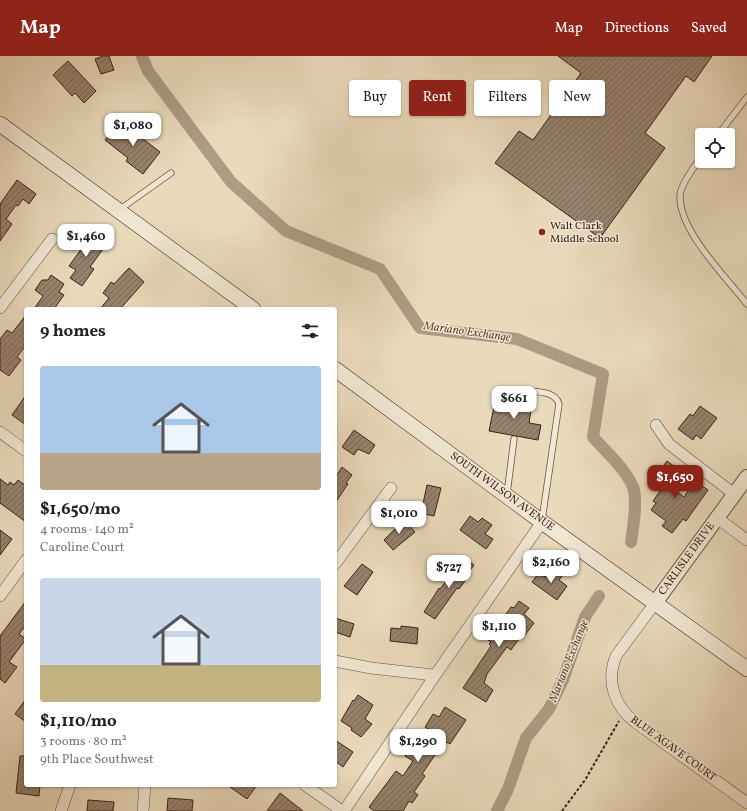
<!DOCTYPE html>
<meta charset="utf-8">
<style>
body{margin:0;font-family:Vollkorn,serif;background:#f6f6f6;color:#222;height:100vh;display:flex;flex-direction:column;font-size:15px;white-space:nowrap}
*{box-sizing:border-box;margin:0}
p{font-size:13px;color:#767676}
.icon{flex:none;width:22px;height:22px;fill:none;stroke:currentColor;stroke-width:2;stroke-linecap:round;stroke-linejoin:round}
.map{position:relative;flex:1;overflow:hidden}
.sheet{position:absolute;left:24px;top:251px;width:313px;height:480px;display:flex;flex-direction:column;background:#fff;border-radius:4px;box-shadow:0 1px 3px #0004}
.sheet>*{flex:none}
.hud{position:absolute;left:349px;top:24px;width:338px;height:36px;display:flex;gap:8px}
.fabs{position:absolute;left:695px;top:72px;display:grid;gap:8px}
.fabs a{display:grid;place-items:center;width:40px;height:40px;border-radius:4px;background:#fff;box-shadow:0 1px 3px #0004;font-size:20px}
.price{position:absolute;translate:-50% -34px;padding:0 9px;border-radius:8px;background:#fff;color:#222;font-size:13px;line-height:26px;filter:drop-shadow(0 1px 2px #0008)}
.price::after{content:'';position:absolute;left:50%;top:24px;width:12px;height:9px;margin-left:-6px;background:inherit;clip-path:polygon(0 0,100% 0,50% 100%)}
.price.current{background:#8f2418;color:#fff}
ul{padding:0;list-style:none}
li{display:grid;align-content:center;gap:8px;height:212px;padding:0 16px}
li span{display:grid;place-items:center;height:124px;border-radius:4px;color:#555}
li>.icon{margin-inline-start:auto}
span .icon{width:72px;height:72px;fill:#fffc;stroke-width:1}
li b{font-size:17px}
h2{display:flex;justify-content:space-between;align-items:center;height:48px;padding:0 16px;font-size:17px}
.chip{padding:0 14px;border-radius:4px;background:#fff;box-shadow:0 1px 3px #0004;font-size:14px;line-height:36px}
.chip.current{background:#8f2418;color:#fff}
header{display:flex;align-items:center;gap:24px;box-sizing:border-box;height:56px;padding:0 20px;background:#8f2418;color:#fff}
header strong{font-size:19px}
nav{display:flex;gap:22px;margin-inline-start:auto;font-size:14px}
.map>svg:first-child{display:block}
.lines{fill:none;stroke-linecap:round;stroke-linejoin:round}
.canal{stroke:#ae9b84;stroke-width:12}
.building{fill:url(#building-hatch);stroke:#3a2217}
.service-casing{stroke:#665040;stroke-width:7}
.minor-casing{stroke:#665040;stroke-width:12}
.tertiary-casing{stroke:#665040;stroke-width:16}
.secondary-casing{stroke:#3a2217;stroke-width:16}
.path{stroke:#3a2217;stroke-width:2;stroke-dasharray:3 2;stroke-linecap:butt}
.service{stroke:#f1e7d3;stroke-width:5.5}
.minor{stroke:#f1e7d3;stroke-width:11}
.tertiary{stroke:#f1e7d3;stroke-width:14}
.secondary{stroke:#f1e7d3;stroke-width:15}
.poi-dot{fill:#8f2418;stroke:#f1e7d3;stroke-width:1.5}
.labels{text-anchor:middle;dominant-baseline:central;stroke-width:3;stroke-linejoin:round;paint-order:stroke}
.poi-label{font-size:11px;fill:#3a2217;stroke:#f1e7d3;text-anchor:start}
.street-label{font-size:11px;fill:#3a2217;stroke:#f1e7d3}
.water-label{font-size:12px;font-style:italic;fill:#634c3d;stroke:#f1e7d3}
</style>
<header>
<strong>Map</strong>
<nav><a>Map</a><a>Directions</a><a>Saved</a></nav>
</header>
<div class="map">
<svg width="747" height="755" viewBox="0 0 747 755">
<defs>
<pattern id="building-hatch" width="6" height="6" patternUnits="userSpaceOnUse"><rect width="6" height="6" fill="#96826d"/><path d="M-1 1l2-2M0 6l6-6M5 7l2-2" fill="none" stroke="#7b6a59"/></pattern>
</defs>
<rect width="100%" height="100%" fill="#eadabc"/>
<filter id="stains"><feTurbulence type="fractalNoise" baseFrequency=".005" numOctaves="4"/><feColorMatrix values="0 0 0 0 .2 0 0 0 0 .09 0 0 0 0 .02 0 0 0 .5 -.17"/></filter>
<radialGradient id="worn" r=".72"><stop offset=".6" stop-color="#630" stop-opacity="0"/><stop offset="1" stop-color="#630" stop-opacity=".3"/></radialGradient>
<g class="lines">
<path class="canal" d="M 142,0 L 148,15 L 231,126 L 286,175 L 380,213 L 420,272 L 517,283 L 603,318 L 593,381 C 606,396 625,412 633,431 C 638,444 633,472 631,486
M 497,755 L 508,733 L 526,682 L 549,653 L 563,624 L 585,561 L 599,540"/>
</g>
<path class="building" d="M 103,0 L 109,0 L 114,14 L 101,18 L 95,3 Z
M 558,0 L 712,0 L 694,26 L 686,20 L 645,77 L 665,92 L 600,182 L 495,107 L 519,75 L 533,84 L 581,17 Z
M 68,5 L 96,35 L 84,47 L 75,37 L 72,40 L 53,19 Z
M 120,65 L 160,96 L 143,118 L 126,105 L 128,102 L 105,84 Z
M 17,124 L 36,138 L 29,148 L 23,143 L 18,150 L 16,149 L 6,163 L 12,168 L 0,185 L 0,148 Z
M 88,175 L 106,189 L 90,211 L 94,213 L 82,230 L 70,222 L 76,214 L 69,210 L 85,188 L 81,185 Z
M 129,212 L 144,226 L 120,253 L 100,253 L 109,242 L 103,237 L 111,226 L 114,228 Z
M 51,219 L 64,228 L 59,236 L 64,239 L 54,253 L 34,253 L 43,240 L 35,234 L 42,224 L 48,224 Z
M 26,259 L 26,289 L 17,301 L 21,304 L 9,320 L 0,314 L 0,283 L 7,274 L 12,277 Z
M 26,339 L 26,369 L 12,359 Z
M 496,341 L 514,345 L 514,350 L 518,352 L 521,351 L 523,346 L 532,348 L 529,367 L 541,369 L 538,384 L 489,375 Z
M 700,350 L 717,362 L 701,383 L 696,379 L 693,384 L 678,373 L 690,358 L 693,360 Z
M 354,374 L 375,389 L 369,398 L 358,393 L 354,399 L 342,391 Z
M 667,405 L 678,413 L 667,428 L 684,441 L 695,425 L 708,434 L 686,465 L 683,463 L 672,477 L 662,470 L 666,465 L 651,454 L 656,447 L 653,445 L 664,429 L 654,422 Z
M 342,411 L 352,419 L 346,427 L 348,428 L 335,447 L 335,422 Z
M 0,423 L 8,429 L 10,426 L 14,429 L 18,424 L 26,430 L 26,466 L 0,447 Z
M 427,429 L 441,432 L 434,460 L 421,457 Z
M 470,460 L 478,466 L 482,462 L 492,469 L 485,478 L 493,483 L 486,493 L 460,474 Z
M 404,464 L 415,476 L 393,494 L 384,484 Z
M 0,474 L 12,483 L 0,499 Z
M 464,502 L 474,509 L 468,517 L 470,518 L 459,533 L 457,532 L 435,563 L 424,556 L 439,532 L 440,533 Z
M 362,508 L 373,516 L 357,539 L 344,530 Z
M 552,513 L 562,520 L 559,524 L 567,530 L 557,544 L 532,526 L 539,517 L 545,521 Z
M 26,545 L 26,569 L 19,578 L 26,583 L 9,606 L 17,611 L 5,627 L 0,623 L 0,580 Z
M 519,545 L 529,552 L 524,558 L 534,567 L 525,579 L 523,577 L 511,594 L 507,591 L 487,618 L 484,627 L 493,634 L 486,646 L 463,632 L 491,590 L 489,588 L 491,586 L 488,584 L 511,551 L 514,552 Z
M 335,562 L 354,568 L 350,581 L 335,576 Z
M 401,570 L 418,572 L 417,588 L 390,585 L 391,572 L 401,573 Z
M 358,639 L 373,649 L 365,663 L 372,668 L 361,681 L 351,674 L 352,672 L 341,665 L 353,644 L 354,645 Z
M 26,643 L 26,666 L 15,658 Z
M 445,651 L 466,664 L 450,688 L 447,686 L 439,697 L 437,696 L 422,718 L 425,720 L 414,736 L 418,739 L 412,747 L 409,745 L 403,755 L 374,755 L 369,751 L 396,715 L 403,720 L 413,705 L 405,700 L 411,690 L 416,694 L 430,674 L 425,671 L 433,658 L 439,661 Z
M 335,684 L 353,696 L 343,711 L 335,705 Z
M 20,700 L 26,700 L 26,729 L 40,729 L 39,740 L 16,737 Z
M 227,729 L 257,729 L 247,743 Z
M 280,737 L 303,755 L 267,755 Z
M 168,742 L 193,744 L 192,755 L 167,755 Z
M 88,744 L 114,746 L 113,755 L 87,755 Z"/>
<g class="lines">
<defs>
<path id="service" d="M 718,79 L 747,41
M 702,100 C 696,108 680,130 680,140 C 679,175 726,221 747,248
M 119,154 L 171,117
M 518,348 L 521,334 C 534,336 555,334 559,348 L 542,464
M 507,438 L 514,383"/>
<path id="minor" d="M 0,252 L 52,183
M 656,369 L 669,388 L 734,438
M 0,376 L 26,395
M 717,462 L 747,484
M 335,508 L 391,432
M 0,540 L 26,504
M 655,547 L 616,600 C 606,625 614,650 635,666 L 747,747
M 335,605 L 371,612 L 433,619 L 436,618 L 542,466
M 305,729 L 342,755
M 61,755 L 70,729
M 143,755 L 145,729
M 344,755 L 436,618"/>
<path id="tertiary" d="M 655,547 L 747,421"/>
<path id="secondary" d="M 0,68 L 253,253
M 335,313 L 542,466 L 747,613"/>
</defs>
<use href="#service" class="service-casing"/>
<use href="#minor" class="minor-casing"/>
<use href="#tertiary" class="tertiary-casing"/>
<use href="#secondary" class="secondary-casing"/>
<path class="path" d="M 562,755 L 585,724 L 619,665"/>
<use href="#service" class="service"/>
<use href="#minor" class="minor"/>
<use href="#tertiary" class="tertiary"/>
<use href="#secondary" class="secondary"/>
</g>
<circle class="poi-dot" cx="542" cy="176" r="4"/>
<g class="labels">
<g class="poi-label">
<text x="550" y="170">Walt Clark<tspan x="550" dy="13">Middle School</tspan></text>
</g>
<g class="street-label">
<text transform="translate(502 436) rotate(36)">SOUTH WILSON AVENUE</text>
<text transform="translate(687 503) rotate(-54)">CARLISLE DRIVE</text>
<text transform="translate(673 693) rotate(36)">BLUE AGAVE COURT</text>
</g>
<g class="water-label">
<text transform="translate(467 276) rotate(8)">Mariano Exchange</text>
<text transform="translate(569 605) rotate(-68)">Mariano Exchange</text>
</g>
</g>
<rect width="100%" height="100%" filter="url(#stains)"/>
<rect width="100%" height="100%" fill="url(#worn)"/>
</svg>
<div class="fabs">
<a><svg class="icon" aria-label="locate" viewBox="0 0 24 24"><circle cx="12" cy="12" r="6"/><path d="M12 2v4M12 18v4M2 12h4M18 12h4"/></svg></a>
</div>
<b class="price" style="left:133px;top:91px">$1,080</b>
<b class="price" style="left:86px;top:202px">$1,460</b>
<b class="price" style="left:514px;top:364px">$661</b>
<b class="price current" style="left:675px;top:443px">$1,650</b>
<b class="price" style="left:399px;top:479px">$1,010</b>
<b class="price" style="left:551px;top:528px">$2,160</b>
<b class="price" style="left:449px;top:533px">$727</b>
<b class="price" style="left:499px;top:592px">$1,110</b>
<b class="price" style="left:418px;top:707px">$1,290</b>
<div class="hud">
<a class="chip">Buy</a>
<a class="chip current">Rent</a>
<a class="chip">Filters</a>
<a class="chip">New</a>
</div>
<section class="sheet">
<h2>9 homes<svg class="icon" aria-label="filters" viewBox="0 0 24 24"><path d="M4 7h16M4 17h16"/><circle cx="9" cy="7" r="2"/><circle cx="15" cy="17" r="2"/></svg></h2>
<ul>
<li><span style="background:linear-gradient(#a9c7e8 70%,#b9a48a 0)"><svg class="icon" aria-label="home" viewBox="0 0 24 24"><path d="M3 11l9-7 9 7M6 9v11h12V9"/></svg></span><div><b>$1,650/mo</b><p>4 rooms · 140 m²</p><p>Caroline Court</p></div></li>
<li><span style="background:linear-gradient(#c9d6e8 70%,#c2b280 0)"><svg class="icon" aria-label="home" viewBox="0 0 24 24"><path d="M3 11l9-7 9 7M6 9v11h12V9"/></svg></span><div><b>$1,110/mo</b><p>3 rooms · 80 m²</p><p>9th Place Southwest</p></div></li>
</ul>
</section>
</div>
